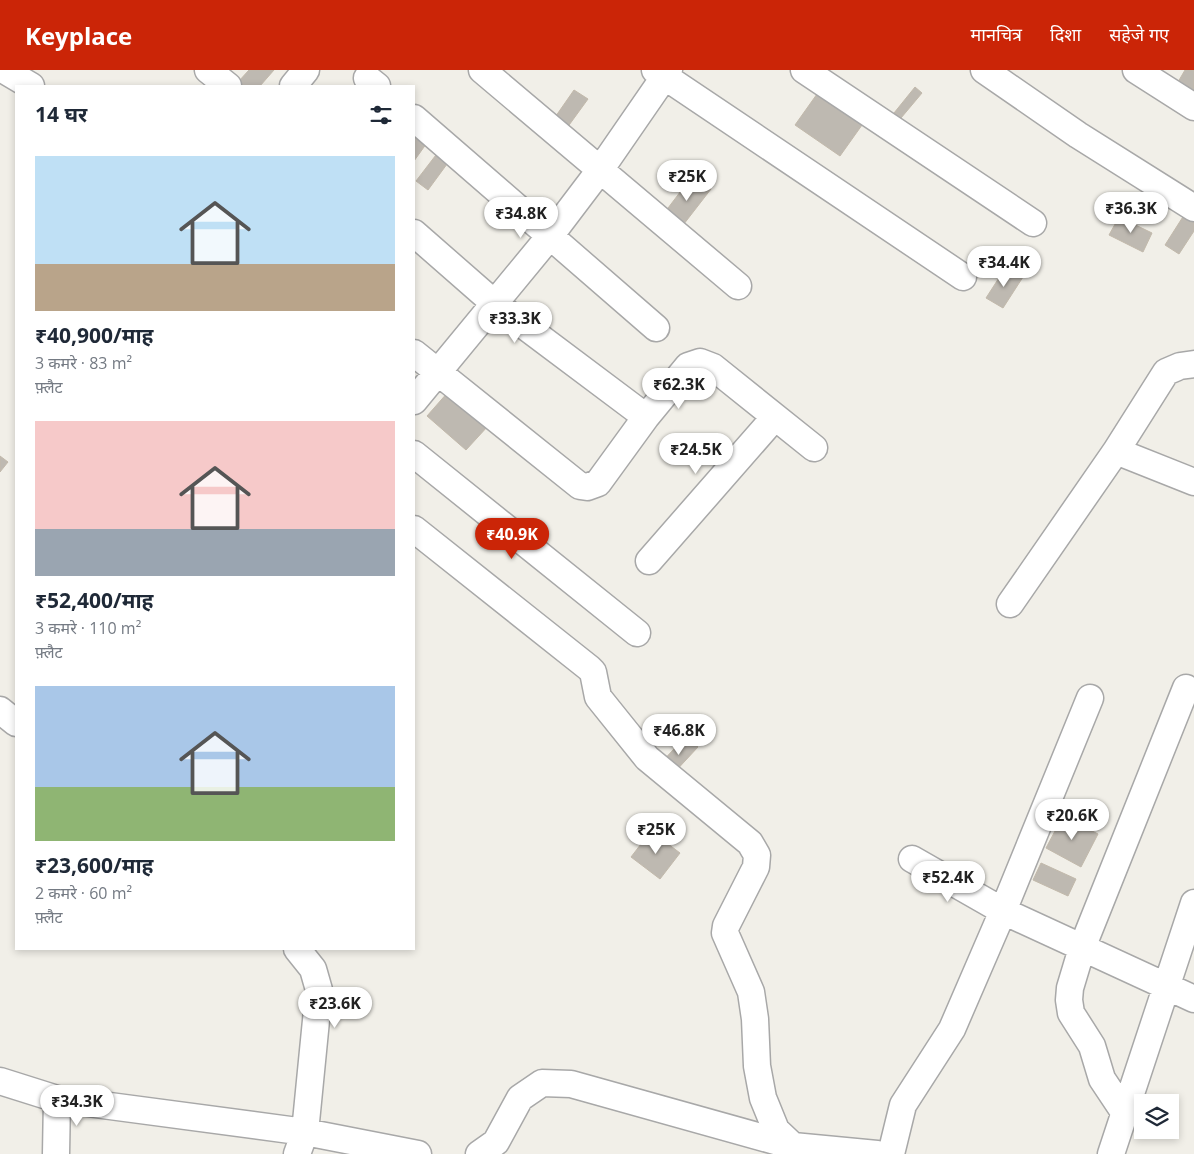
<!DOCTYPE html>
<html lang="hi">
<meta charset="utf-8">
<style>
body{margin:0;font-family:"Open Sans","Noto Sans Devanagari",sans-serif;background:#f2f2f3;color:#1f2937;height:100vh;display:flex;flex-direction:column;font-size:19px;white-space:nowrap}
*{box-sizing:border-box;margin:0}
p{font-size:16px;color:#747a83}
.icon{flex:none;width:28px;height:28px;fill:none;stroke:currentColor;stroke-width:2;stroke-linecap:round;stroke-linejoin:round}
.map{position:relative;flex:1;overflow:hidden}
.sheet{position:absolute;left:15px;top:15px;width:400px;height:865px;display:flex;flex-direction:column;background:#fff;border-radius:0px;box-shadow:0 2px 8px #0003}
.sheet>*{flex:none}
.controls{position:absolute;left:1134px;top:1024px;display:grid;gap:10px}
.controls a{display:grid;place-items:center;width:45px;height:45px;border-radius:0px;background:#fff;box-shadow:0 2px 8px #0003;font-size:25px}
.price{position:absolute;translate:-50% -42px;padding:0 11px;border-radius:18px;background:#fff;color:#222;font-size:16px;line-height:32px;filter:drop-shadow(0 1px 2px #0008)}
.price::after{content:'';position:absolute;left:50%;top:30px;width:15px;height:11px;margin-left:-8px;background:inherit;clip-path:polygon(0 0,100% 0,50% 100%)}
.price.active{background:#cb2507;color:#fff}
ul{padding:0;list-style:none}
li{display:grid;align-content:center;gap:10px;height:265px;padding:0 20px}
li span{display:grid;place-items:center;height:155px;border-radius:0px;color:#555}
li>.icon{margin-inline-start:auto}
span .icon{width:90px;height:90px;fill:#fffc;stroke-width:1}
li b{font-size:21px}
h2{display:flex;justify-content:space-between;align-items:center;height:60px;padding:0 20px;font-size:21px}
header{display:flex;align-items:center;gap:30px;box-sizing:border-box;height:70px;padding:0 25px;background:#cb2507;color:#fff}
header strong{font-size:24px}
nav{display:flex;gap:28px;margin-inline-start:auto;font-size:18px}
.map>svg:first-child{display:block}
.building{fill:#beb9b1;stroke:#c2b9ab}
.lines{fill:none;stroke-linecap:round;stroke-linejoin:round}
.minor-casing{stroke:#a8a8a8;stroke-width:29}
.minor{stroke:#fff;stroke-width:26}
</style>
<header>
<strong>Keyplace</strong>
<nav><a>मानचित्र</a><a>दिशा</a><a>सहेजे गए</a></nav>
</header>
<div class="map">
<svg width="1194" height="1084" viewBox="0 0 1194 1084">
<rect width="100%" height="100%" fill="#f1efe8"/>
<path class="building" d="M 249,0 L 274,0 L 260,16 L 243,16 L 238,12 Z
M 1185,0 L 1194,0 L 1194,22 L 1178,12 Z
M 822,17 L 867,48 L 840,86 L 795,55 Z
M 915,17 L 922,23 L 901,48 L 894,43 Z
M 574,20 L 588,29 L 564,62 L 551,53 Z
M 414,58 L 429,70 L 414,91 Z
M 439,81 L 450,90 L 428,120 L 416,111 Z
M 693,105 L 711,119 L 680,159 L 662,146 Z
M 1186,142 L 1194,148 L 1194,161 L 1179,184 L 1165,175 Z
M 1119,147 L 1152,163 L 1143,182 L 1109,165 Z
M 1006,197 L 1023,207 L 1003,238 L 986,228 Z
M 449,321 L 488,356 L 466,380 L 427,346 Z
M 0,386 L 8,392 L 0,402 Z
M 686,666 L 698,677 L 672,705 L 660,694 Z
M 1063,746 L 1098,764 L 1081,797 L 1046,778 Z
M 651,761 L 680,783 L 660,809 L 631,787 Z
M 1041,793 L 1076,809 L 1068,826 L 1033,810 Z"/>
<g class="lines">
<defs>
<path id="minor" d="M 4,0 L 31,16
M 208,0 L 228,16
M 482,0 L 738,216
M 655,0 L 963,207
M 804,0 L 1033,153
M 984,0 L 1078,65 L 1194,138
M 1136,0 L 1194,37
M 367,8 L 377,16
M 293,16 L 306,0
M 414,48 L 656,258
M 414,163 L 494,233 L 646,347
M 414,283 L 580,416 L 587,417 L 598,413 L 646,347 L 688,296 L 700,292 L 713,297 L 814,378
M 414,331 L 550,166 L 600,100 L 669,0
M 1116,381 L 1194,412
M 414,384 L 637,563
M 414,459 L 589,598 L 593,602 L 598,627 L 647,688 L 750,773 L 757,785 L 756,797 L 726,856 L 725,863 L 751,922 L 755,949 L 757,996 L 763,1028 L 776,1060 L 793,1076 L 790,1084
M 649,491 L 775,347
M 1010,534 L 1116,381 L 1166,302 L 1180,296 L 1194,294
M 0,640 L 16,653
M 912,789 L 1003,841 L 1194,929
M 297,879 L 313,899 L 319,920 L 305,1062 L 297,1084
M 0,1011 L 57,1029 L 305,1062 L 418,1084
M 1124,1042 L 1102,1009 L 1092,976 L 1071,943 L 1069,930 L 1070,918 L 1082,878 L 1186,618
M 56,1084 L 57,1029
M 479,1084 L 496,1072 L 520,1028 L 542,1013 L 571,1014 L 793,1076 L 877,1084
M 891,1084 L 903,1035 L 952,959 L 1003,841 L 1090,628
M 1111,1084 L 1194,833"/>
</defs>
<use href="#minor" class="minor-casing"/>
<use href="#minor" class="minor"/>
</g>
</svg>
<div class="controls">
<a><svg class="icon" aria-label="layers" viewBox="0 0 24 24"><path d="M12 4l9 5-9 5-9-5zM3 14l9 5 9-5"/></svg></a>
</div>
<b class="price" style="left:687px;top:132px">₹25K</b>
<b class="price" style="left:1131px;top:164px">₹36.3K</b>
<b class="price" style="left:521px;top:169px">₹34.8K</b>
<b class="price" style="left:1004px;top:218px">₹34.4K</b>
<b class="price" style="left:515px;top:274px">₹33.3K</b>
<b class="price" style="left:679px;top:340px">₹62.3K</b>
<b class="price" style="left:696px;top:405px">₹24.5K</b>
<b class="price active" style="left:512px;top:490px">₹40.9K</b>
<b class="price" style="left:679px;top:686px">₹46.8K</b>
<b class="price" style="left:1072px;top:771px">₹20.6K</b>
<b class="price" style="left:656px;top:785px">₹25K</b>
<b class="price" style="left:948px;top:833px">₹52.4K</b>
<b class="price" style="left:335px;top:959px">₹23.6K</b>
<b class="price" style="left:77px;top:1057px">₹34.3K</b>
<section class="sheet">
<h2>14 घर<svg class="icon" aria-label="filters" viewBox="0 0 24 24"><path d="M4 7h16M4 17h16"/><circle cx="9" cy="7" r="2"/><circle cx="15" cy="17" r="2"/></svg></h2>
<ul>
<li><span style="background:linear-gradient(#bfe0f5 70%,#b9a48a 0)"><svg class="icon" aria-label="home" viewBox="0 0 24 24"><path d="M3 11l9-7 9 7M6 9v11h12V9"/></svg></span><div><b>₹40,900/माह</b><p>3 कमरे · 83 m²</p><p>फ़्लैट</p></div></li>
<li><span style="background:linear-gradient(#f6c9c9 70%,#9aa5b1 0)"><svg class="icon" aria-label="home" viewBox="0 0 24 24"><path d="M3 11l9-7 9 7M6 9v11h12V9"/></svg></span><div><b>₹52,400/माह</b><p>3 कमरे · 110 m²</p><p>फ़्लैट</p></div></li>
<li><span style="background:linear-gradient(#a9c7e8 65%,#8fb573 0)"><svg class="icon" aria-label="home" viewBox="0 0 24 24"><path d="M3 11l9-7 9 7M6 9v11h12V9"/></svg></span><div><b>₹23,600/माह</b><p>2 कमरे · 60 m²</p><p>फ़्लैट</p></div></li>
</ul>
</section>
</div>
